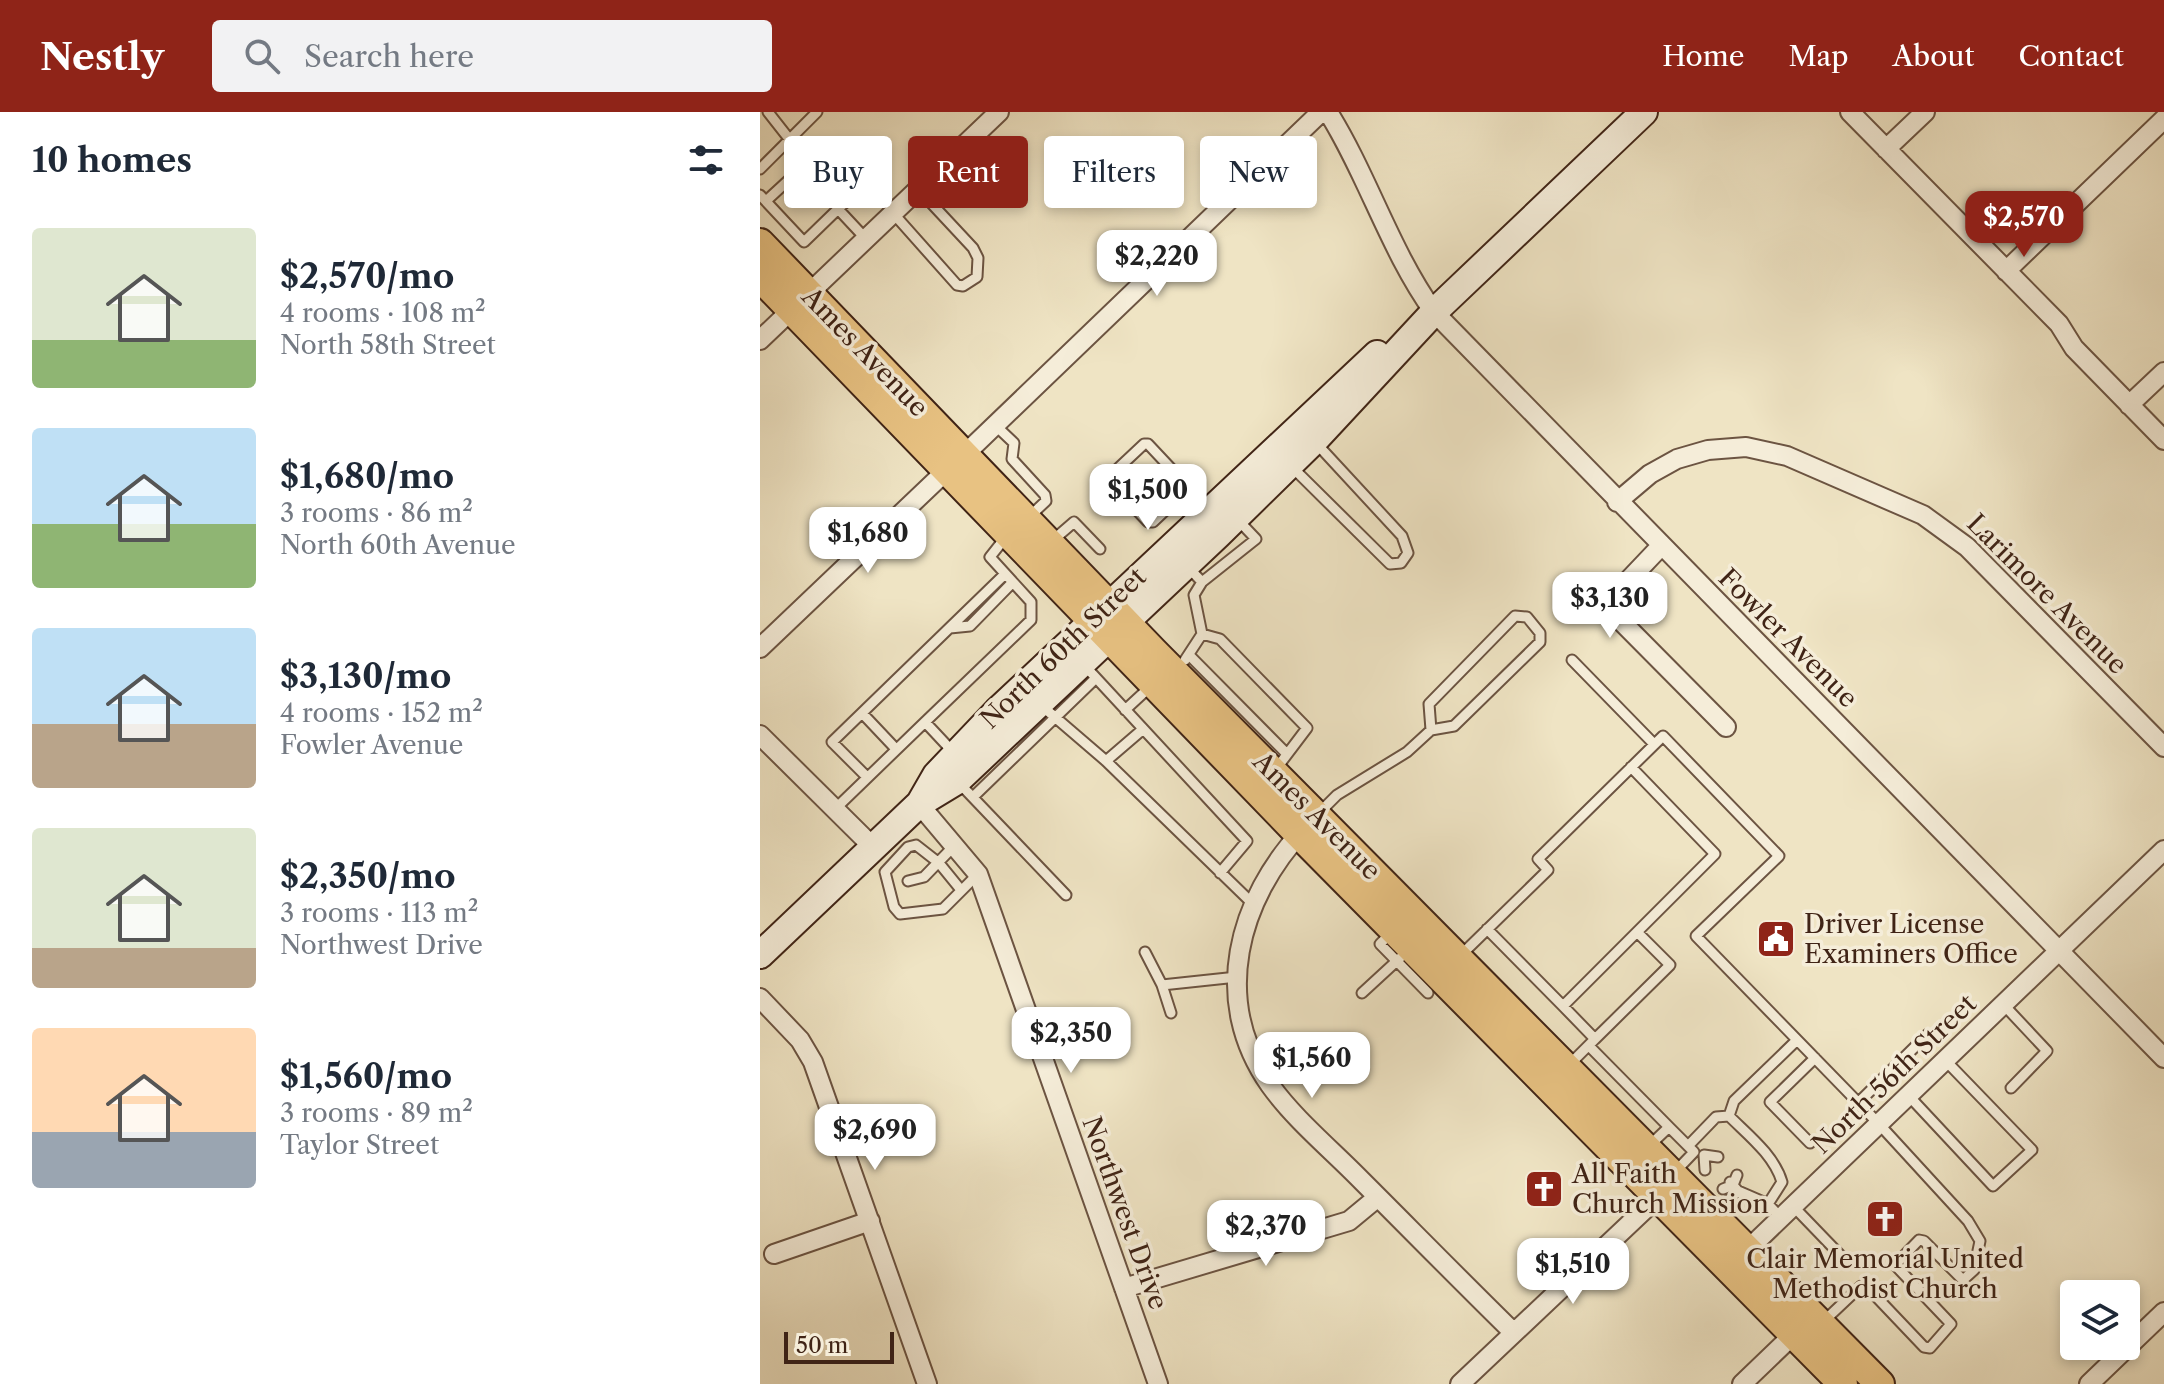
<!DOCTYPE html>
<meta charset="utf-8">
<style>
body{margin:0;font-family:"Libre Caslon Text",serif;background:#f2f2f3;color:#1f2937;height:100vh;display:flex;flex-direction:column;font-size:30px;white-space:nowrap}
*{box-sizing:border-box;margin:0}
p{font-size:26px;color:#747a83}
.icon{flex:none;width:44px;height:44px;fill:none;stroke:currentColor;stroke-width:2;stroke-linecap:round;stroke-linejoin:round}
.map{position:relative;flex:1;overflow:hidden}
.details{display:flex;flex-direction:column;background:#fff;width:760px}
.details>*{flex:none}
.hud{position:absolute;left:24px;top:24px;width:760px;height:72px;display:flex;gap:16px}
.controls{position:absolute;left:1300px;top:1168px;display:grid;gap:16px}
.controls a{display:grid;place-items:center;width:80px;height:80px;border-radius:8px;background:#fff;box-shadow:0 4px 12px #0003;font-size:40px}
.scale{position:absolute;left:24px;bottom:20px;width:110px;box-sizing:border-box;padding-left:8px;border:4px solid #402416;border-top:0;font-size:22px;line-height:28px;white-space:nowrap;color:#402416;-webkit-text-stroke:6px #f5edd9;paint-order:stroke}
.price{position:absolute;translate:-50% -68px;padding:0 18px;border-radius:16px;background:#fff;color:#222;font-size:26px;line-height:52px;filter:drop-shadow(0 2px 4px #0008)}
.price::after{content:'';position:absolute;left:50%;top:48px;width:24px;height:18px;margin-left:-12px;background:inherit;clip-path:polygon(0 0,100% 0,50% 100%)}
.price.on{background:#8f2418;color:#fff}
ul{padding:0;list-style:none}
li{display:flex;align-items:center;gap:24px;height:200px;padding:0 32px}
li span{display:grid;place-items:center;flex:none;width:224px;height:160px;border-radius:8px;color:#555}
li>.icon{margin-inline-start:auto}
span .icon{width:96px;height:96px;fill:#fffc;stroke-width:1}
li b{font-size:34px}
h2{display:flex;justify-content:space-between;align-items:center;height:96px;padding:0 32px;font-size:34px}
.pill{padding:0 28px;border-radius:8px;background:#fff;box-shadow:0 4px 12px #0003;font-size:28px;line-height:72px}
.pill.on{background:#8f2418;color:#fff}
header{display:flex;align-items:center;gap:48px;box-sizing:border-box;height:112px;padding:0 40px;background:#8f2418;color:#fff}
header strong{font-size:38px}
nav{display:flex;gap:44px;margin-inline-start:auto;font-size:28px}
.search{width:560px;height:72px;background:#f2f2f3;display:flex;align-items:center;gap:20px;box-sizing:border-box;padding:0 28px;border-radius:8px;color:#747a83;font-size:30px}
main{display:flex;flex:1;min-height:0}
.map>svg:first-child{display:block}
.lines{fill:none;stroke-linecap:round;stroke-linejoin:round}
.lane-casing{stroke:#6c5442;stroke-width:13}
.street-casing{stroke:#6c5442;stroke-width:22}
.secondary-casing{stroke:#402416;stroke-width:30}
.primary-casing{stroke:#402416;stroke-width:32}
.lane{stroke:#f5edd9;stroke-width:9}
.street{stroke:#f5edd9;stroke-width:18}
.secondary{stroke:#f5edd9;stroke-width:26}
.primary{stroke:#e8c282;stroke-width:28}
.labels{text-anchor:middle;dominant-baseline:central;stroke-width:7;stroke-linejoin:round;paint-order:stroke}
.street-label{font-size:26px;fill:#402416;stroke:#f5edd9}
.poi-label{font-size:26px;fill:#402416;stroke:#f5edd9;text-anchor:start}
</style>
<header>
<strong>Nestly</strong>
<div class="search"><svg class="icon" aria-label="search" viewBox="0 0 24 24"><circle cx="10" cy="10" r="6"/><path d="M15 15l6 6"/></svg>Search here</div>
<nav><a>Home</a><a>Map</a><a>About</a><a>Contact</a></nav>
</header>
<main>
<section class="details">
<h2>10 homes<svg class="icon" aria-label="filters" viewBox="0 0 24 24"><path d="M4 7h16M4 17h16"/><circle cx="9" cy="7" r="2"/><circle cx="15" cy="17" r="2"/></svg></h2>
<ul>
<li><span style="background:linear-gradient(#dfe7d0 70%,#8fb573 0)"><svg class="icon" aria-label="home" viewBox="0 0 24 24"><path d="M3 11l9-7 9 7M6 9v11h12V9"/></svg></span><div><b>$2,570/mo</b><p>4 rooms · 108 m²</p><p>North 58th Street</p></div></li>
<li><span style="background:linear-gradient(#bfe0f5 60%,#8fb573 0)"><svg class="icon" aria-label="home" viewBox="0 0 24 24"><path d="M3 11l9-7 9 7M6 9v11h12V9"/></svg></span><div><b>$1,680/mo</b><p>3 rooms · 86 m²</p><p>North 60th Avenue</p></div></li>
<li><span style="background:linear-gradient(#bfe0f5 60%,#b9a48a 0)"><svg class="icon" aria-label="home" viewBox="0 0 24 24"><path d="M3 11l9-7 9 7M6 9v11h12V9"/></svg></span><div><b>$3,130/mo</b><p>4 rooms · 152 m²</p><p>Fowler Avenue</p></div></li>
<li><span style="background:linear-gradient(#dfe7d0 75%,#b9a48a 0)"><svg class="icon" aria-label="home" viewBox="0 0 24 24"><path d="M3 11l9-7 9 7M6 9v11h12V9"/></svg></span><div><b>$2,350/mo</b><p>3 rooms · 113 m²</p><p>Northwest Drive</p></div></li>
<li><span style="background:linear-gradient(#ffd9b3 65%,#9aa5b1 0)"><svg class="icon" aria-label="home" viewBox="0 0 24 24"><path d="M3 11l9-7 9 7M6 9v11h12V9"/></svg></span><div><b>$1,560/mo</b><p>3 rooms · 89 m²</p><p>Taylor Street</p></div></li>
</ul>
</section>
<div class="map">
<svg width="1404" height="1272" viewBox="0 0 1404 1272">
<rect width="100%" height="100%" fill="#efe4c4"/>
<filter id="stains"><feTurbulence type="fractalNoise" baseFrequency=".0025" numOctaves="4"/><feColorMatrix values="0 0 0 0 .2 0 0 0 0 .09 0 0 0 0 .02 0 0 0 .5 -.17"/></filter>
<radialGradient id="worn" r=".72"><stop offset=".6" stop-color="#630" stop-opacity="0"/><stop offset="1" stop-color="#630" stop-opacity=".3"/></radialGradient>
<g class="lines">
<defs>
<path id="lane" d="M 8,0 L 30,28
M 0,57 L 57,0
M 39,67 L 47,60 L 62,55 L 91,85
M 0,83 L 44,130 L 78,97 L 106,127
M 6,89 L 58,41 L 96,81 L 78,97
M 133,101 L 197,173 L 203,174 L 217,165 L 218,146 L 213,136 L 158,77
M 235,313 L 254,331 L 252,347 L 285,383 L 286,389 L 269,405
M 532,355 L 630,452 L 641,451 L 648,441 L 642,424 L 556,331
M 429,376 L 393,410 L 388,410 L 350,370 L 351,363 L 384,332 L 388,332 L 449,397
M 292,429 L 314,410 L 340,437
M 442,470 L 496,427 L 478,408
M 190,516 L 210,514 L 252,471
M 442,522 L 460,527 L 547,616 L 516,657
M 429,543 L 526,641
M 425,548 L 442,522 L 434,483 L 442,470 L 429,456
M 812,548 L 894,632
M 325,554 L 487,729 L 460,761
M 282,594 L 346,649 L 492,791
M 365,598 L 391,574
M 102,601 L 136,637
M 165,610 L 271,508 L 271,490 L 230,445 L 245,426
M 346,649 L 382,618
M 107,665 L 72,630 L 244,463
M 200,672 L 306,783
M 213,685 L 336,566
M 73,699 L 165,610 L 194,641
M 559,701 L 577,683 L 647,640 L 671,618 L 694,614 L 780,530 L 780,521 L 767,505 L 755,504 L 669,592 L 671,618
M 148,769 L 164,765 L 194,734
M 201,778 L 179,751 L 156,733 L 148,735 L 125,760 L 134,795 L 140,802 L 183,797 L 218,762
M 727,817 L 803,894
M 632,820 L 620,832 L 668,881
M 385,840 L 402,873 L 477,865
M 700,844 L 788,758 L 778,747 L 903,624 L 1019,744 L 936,824 L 1119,1012 L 1208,1109 L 1220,1129 L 1214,1158 L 1203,1168 L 1164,1129 L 1159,1128 L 1135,1153 L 1191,1212 L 1170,1236 L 1164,1235 L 1106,1174 L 1101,1174 L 1064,1209
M 402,873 L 411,901
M 602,881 L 640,846
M 1243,892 L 1287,939 L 1251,976
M 835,927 L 910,853 L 877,820
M 829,934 L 909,1015 L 890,1033
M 808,954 L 835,927 L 803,894 L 955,742 L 871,655
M 1148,983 L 1233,1074 L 1272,1038 L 1185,948
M 1098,991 L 1168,922
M 969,1004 L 974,989 L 1037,928
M 909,1015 L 934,1040 L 914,1061
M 1050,1031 L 1010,990 L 1055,946
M 928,1034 L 956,1005 L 969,1004 C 988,1023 1014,1043 1022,1070 L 1008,1092
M 945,1058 L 944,1043 L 958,1045
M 963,1077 L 973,1073 L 977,1063
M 978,1079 L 1008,1092 L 1021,1106
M 1033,1094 L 1086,1149
M 955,1101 L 978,1079 L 970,1070"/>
<path id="street" d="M 568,0 C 608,64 630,139 674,200 L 1404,946
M 1090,0 L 1299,212 L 1314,236 L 1404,328
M 1126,37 L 1165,0
M 1246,159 L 1404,7
M 0,228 L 239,0
M 1369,293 L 1404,260
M 204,343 L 561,0
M 857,390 L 890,362 L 917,347 L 948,338 L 986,335 L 1027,344 L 1163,403 L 1207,435 L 1404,635
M 901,434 L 845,493 L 966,615
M 0,536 L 186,359
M 0,623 L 114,736
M 159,692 L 218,762 L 398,1272
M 544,717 C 478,787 450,888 510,973 C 535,1008 572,1038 603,1070 C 653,1120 703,1171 754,1221
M 0,886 L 40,928 L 53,950 L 167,1272
M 14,1142 L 110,1109
M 979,1146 L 1404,738
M 364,1176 L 589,1109 L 618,1085
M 700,1272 L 898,1085
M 982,1272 L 1034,1222
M 1329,1272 L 1404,1200"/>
<path id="secondary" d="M 161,689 L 176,663 L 237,599 L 617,242
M 0,843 L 159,692 L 197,669 L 458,423 L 555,328 L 674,200 L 884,0"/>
<path id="primary" d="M 0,131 L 394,540 L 1120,1272
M 0,165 L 539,722 L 1083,1272"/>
</defs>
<use href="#lane" class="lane-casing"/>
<use href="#street" class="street-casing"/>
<use href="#secondary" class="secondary-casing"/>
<use href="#primary" class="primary-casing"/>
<use href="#lane" class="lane"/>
<use href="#street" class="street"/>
<use href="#secondary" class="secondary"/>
<use href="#primary" class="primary"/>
</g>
<defs>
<symbol id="civic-square" viewBox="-11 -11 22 22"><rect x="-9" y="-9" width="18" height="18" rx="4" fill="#8f2418" stroke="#f5edd9"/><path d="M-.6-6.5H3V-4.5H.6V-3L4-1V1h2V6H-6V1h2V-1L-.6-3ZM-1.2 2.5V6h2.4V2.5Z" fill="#fff"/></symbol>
<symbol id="church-square" viewBox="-11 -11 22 22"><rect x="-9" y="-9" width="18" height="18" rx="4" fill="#8f2418" stroke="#f5edd9"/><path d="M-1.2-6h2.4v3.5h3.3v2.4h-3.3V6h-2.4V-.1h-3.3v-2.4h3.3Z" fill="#fff"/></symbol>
</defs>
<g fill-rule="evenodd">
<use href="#civic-square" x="994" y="805" width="44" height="44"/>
<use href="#church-square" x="762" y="1055" width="44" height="44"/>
<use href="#church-square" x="1103" y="1085" width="44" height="44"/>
</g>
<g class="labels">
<g class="street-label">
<text transform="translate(105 240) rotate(46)">Ames Avenue</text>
<text transform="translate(1287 482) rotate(45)">Larimore Avenue</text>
<text transform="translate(1028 526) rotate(45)">Fowler Avenue</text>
<text transform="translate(303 536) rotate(-44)">North 60th Street</text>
<text transform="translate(557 704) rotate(45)">Ames Avenue</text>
<text transform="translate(1134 962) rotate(-44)">North 56th Street</text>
<text transform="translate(365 1101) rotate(70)">Northwest Drive</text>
</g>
<g class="poi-label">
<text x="1044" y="812">Driver License<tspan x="1044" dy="30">Examiners Office</tspan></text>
<text x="812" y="1062">All Faith<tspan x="812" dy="30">Church Mission</tspan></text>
<text x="1125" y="1147" text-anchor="middle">Clair Memorial United<tspan x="1125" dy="30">Methodist Church</tspan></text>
</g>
</g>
<rect width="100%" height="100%" filter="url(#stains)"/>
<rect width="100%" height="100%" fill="url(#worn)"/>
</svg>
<div class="controls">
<a><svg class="icon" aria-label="layers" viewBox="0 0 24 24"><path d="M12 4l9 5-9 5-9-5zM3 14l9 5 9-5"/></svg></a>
</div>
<div class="scale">50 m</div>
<b class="price on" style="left:1264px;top:147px">$2,570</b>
<b class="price" style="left:397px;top:186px">$2,220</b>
<b class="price" style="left:388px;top:420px">$1,500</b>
<b class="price" style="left:108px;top:463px">$1,680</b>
<b class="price" style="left:850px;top:528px">$3,130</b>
<b class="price" style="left:311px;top:963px">$2,350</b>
<b class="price" style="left:552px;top:988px">$1,560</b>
<b class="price" style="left:115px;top:1060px">$2,690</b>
<b class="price" style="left:506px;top:1156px">$2,370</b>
<b class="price" style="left:813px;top:1194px">$1,510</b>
<div class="hud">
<a class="pill">Buy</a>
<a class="pill on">Rent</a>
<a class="pill">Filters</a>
<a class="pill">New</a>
</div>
</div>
</main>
